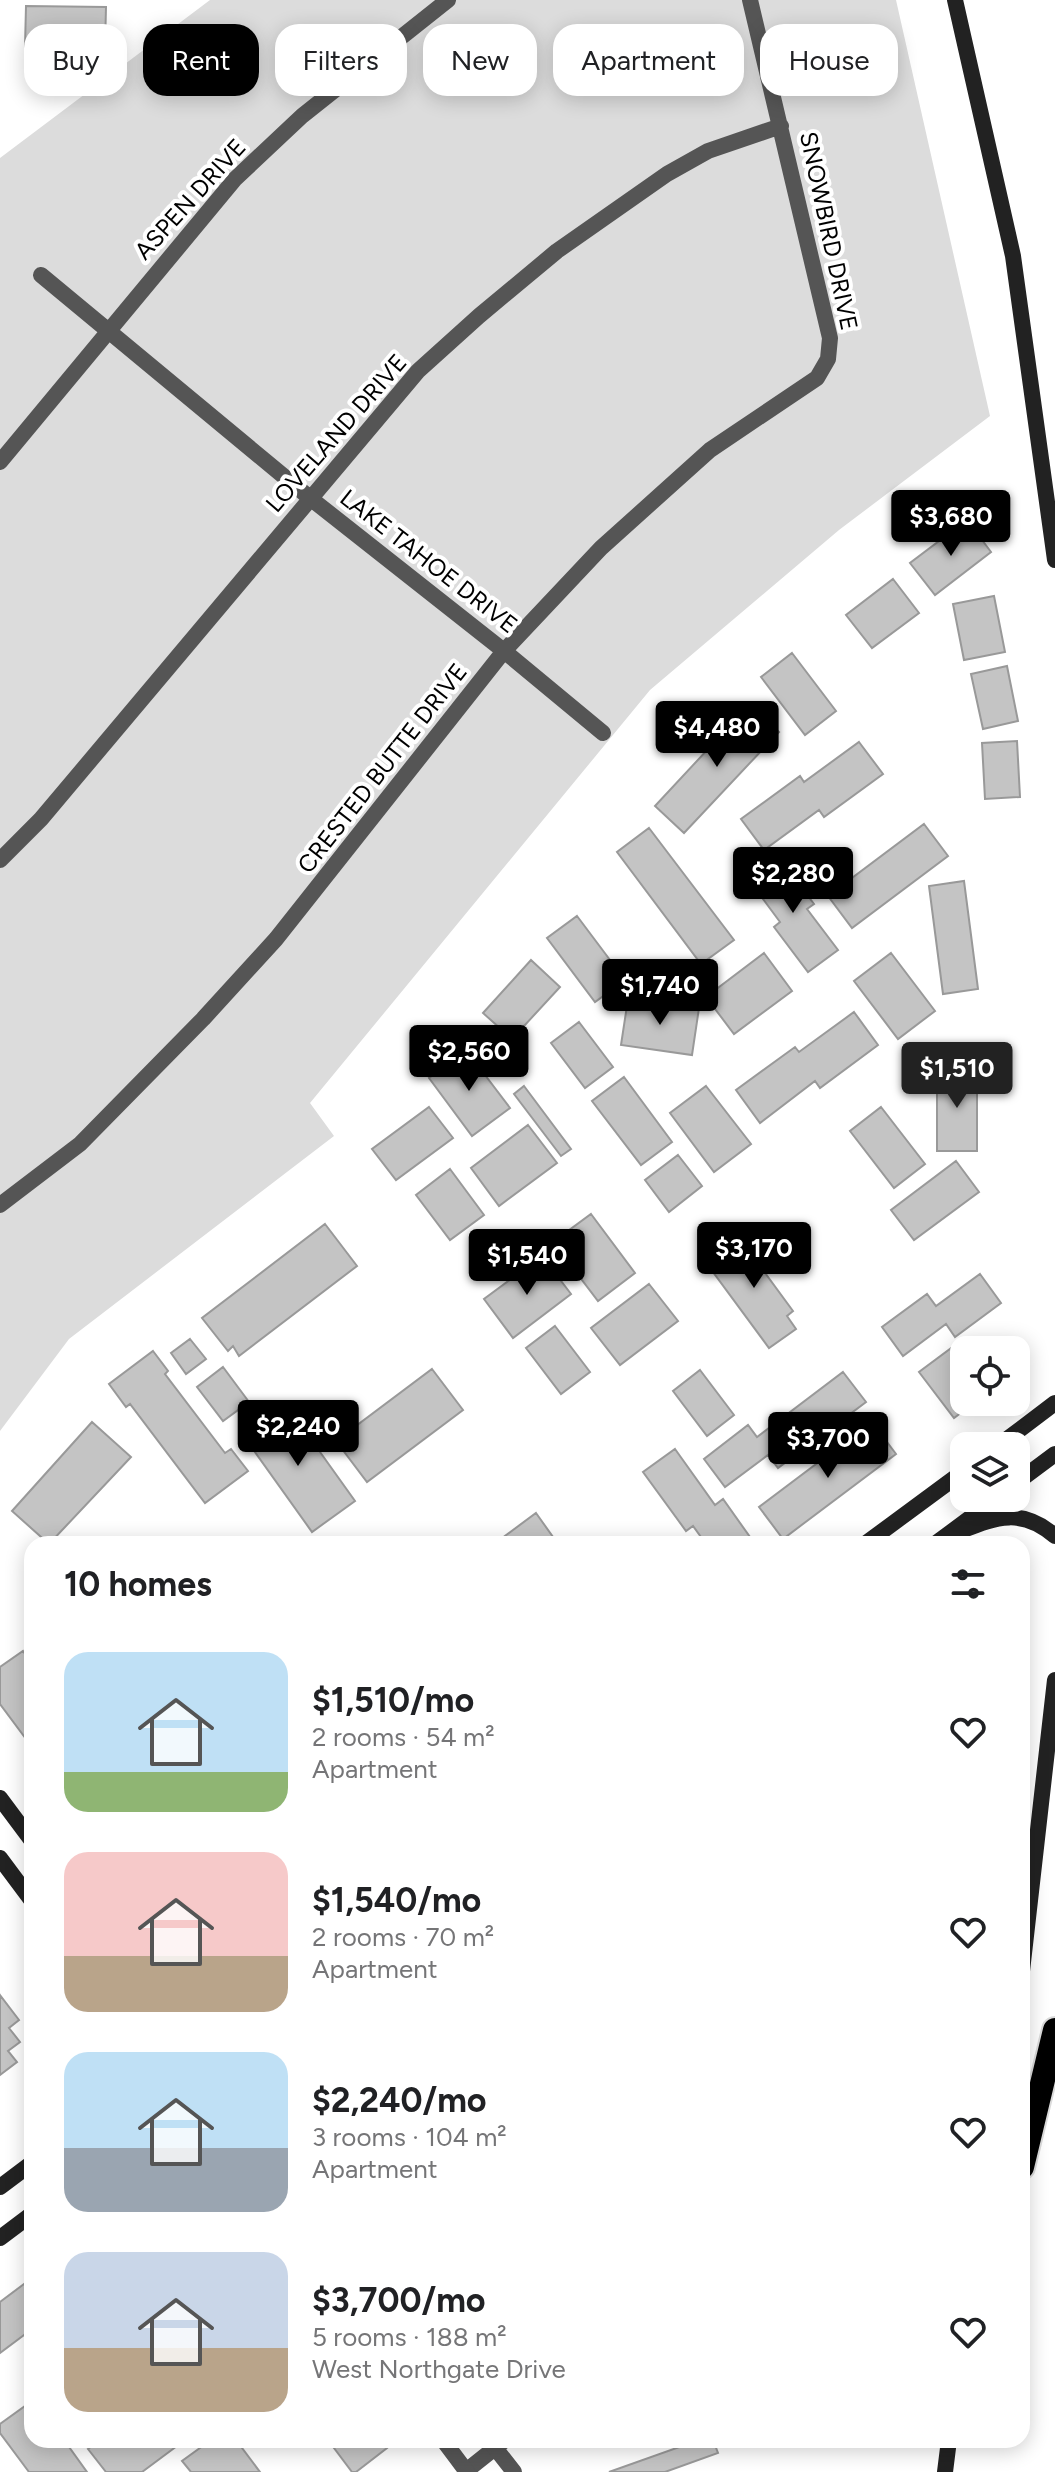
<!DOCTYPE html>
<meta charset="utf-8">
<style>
body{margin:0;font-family:Figtree,sans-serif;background:#f2f2f2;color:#202124;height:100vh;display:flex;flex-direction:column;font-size:30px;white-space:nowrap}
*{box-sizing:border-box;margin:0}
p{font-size:26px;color:#757577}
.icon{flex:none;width:44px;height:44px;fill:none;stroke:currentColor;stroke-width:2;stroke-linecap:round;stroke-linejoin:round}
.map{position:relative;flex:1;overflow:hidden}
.sheet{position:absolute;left:24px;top:1536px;width:1006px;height:912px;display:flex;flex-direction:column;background:#fff;border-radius:24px;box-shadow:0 4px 20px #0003}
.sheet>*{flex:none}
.hud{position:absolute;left:24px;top:24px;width:1008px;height:72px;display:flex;gap:16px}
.fabs{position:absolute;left:950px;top:1336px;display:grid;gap:16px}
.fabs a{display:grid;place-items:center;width:80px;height:80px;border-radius:16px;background:#fff;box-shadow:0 4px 20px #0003;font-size:40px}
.price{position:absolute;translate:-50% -68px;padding:0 18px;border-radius:8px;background:#000;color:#fff;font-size:26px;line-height:52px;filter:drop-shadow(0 2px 4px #0008)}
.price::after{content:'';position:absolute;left:50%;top:48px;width:24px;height:18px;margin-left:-12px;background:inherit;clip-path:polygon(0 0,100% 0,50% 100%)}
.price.current{background:#222;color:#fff}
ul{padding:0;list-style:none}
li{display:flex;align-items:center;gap:24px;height:200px;padding:0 40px}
li span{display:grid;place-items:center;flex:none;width:224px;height:160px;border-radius:24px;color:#555}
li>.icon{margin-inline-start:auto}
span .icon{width:96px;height:96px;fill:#fffc;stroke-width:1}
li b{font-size:34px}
h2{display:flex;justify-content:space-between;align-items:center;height:96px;padding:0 40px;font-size:34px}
.pill{padding:0 28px;border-radius:24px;background:#fff;box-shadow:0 4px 20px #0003;font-size:28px;line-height:72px}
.pill.current{background:#000;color:#fff}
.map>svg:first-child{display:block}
.green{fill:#dcdcdc}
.building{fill:#c4c4c4;stroke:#999;stroke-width:2}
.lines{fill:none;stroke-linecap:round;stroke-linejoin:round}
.motorway-casing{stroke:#dbdbdb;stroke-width:28}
.minor{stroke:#555;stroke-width:16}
.tertiary{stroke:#555;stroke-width:16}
.secondary{stroke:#222;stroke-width:16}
.motorway{stroke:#000;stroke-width:24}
.labels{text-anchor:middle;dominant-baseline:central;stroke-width:8;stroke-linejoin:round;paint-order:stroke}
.street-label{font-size:24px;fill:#000;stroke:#fff}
</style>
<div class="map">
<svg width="1055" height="2472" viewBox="0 0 1055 2472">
<rect width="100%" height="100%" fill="#fff"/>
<path class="green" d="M 210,0 L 896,0 L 990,416 L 839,530 L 650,690 L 310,1103 L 334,1136 L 69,1339 L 0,1431 L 0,158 Z"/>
<path class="building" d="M 26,6 L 106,7 L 105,48 L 25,47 Z
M 967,520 L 991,552 L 935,595 L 910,563 Z
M 893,579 L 919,613 L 872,648 L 846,615 Z
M 994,596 L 1005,652 L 964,660 L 953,604 Z
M 792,653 L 836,711 L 805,735 L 761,677 Z
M 1007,666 L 1018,721 L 983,729 L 971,674 Z
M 750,704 L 779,732 L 684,833 L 655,806 Z
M 1017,741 L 1020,797 L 985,799 L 982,743 Z
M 859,742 L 883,774 L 824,817 L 819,810 L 764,850 L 741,819 L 800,776 L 804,782 Z
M 924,824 L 948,856 L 852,928 L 828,896 Z
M 649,828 L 734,940 L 701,964 L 617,852 Z
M 779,858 L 814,904 L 807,909 L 838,950 L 808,972 L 774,927 L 780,922 L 749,880 Z
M 964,881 L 978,989 L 943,994 L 929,886 Z
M 577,916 L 625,980 L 595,1002 L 547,938 Z
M 764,953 L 792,991 L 734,1034 L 706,997 Z
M 891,953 L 935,1011 L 898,1039 L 854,981 Z
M 531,960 L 560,987 L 512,1039 L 483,1013 Z
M 628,999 L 699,1008 L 692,1055 L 621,1045 Z
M 854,1012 L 878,1045 L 820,1088 L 815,1081 L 760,1123 L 736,1090 L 795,1047 L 799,1052 Z
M 579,1022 L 613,1067 L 585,1088 L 551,1043 Z
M 466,1050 L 510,1108 L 472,1136 L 429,1078 Z
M 937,1070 L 977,1070 L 977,1151 L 937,1151 Z
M 624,1077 L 672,1142 L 641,1165 L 592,1101 Z
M 524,1086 L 571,1149 L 561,1156 L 514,1094 Z
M 706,1086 L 751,1144 L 714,1172 L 670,1113 Z
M 429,1107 L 453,1138 L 396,1180 L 372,1149 Z
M 881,1107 L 925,1164 L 894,1188 L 850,1131 Z
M 528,1125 L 557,1163 L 499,1206 L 471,1168 Z
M 678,1155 L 702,1186 L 669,1212 L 645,1180 Z
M 956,1161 L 979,1192 L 914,1240 L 891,1210 Z
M 450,1169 L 484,1215 L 450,1240 L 416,1195 Z
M 591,1214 L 635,1273 L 598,1301 L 553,1242 Z
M 325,1224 L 357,1266 L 239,1356 L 233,1346 L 228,1351 L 202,1318 Z
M 743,1232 L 762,1258 L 757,1262 L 793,1311 L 787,1316 L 796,1329 L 769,1348 L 710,1268 L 723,1259 L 718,1251 Z
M 542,1256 L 571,1294 L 513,1338 L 484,1299 Z
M 980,1274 L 1001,1303 L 955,1337 L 946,1324 L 903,1356 L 882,1327 L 927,1294 L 936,1306 Z
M 649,1284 L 678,1321 L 620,1365 L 591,1328 Z
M 555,1326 L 590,1372 L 561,1394 L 526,1348 Z
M 190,1339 L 206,1359 L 186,1374 L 171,1353 Z
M 954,1346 L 964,1359 L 964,1402 L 975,1402 L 954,1418 L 919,1372 Z
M 153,1351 L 168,1371 L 165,1374 L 225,1453 L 231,1449 L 248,1471 L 205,1503 L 130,1404 L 126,1407 L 109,1384 Z
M 223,1367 L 249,1402 L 223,1421 L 197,1387 Z
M 432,1369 L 463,1410 L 367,1482 L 336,1441 Z
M 700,1370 L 734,1415 L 707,1436 L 673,1391 Z
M 843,1372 L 866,1402 L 778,1468 L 768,1455 L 725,1487 L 704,1459 L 748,1425 L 757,1437 Z
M 285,1403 L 355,1501 L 312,1532 L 242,1434 Z
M 92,1422 L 131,1457 L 49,1544 L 12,1511 Z
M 872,1422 L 896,1454 L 783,1539 L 759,1507 Z
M 675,1449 L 715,1505 L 723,1499 L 755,1544 L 706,1544 L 693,1526 L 686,1531 L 643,1472 Z
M 536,1513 L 558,1544 L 494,1544 Z
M 23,1651 L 32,1664 L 32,1747 L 0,1704 L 0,1667 Z
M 0,1995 L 19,2020 L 9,2028 L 20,2042 L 8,2051 L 17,2062 L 0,2075 Z
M 32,2278 L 32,2329 L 0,2353 L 0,2302 Z
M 32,2401 L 32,2440 L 64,2440 L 87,2472 L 29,2472 L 0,2433 L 0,2424 Z
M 100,2440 L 185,2440 L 142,2472 L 106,2472 L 88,2449 Z
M 211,2440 L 236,2440 L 260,2472 L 191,2472 L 182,2461 Z
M 328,2440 L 381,2440 L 387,2448 L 356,2472 L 352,2472 Z
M 699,2440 L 713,2440 L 718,2453 L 665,2472 L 609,2472 Z"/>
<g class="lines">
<defs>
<path id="motorway" d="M 1022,2167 L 1055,2030"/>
</defs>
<use href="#motorway" class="motorway-casing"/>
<path class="minor" d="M 41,275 L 310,498 L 504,651 L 603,733
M 0,462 L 235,179 L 302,116 L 448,0
M 0,860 L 41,819 L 418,371 L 479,316 L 557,251 L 667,174 L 708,151 L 781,126
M 0,1205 L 80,1144 L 203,1019 L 276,939 L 504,651 L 601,548 L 710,450 L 817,378 L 828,359 L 830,338 L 750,0
M 466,2471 L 505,2440"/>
<path class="tertiary" d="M 443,2440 L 467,2472
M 489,2440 L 514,2472"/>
<path class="secondary" d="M 955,0 L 1013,256 L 1055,560
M 998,1446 L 1055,1403
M 1016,1483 L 1055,1454
M 945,1537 C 987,1522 1016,1502 1055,1536
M 865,1544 L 964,1471
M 935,1544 L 997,1498
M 0,1798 L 32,1841
M 0,1858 L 32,1901
M 1022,1971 L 1055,1680
M 0,2187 L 32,2163
M 0,2238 L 32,2214
M 945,2472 L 949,2440"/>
<use href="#motorway" class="motorway"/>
</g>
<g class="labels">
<g class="street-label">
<text transform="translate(190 199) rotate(-48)">ASPEN DRIVE</text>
<text transform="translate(829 231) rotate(78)">SNOWBIRD DRIVE</text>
<text transform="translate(336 433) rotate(-49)">LOVELAND DRIVE</text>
<text transform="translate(429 561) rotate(38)">LAKE TAHOE DRIVE</text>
<text transform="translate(382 768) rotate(-52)">CRESTED BUTTE DRIVE</text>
</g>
</g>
</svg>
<div class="fabs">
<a><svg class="icon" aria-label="locate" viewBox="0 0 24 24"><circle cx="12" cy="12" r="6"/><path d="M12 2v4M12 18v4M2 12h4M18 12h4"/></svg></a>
<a><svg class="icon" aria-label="layers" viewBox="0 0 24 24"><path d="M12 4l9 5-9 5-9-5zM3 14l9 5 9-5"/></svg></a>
</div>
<b class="price" style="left:951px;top:558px">$3,680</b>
<b class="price" style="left:717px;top:769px">$4,480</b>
<b class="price" style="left:793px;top:915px">$2,280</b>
<b class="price" style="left:660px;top:1027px">$1,740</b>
<b class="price" style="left:469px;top:1093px">$2,560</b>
<b class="price current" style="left:957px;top:1110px">$1,510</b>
<b class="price" style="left:754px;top:1290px">$3,170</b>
<b class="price" style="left:527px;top:1297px">$1,540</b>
<b class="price" style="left:298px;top:1468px">$2,240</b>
<b class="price" style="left:828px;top:1480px">$3,700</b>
<div class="hud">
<a class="pill">Buy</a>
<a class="pill current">Rent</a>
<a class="pill">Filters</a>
<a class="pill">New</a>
<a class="pill">Apartment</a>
<a class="pill">House</a>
</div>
<section class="sheet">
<h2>10 homes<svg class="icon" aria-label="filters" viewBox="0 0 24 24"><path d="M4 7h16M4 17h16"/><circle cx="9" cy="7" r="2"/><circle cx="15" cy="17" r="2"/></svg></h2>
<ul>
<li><span style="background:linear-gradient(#bfe0f5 75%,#8fb573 0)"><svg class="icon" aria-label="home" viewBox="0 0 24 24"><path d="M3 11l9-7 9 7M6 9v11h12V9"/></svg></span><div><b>$1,510/mo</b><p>2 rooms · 54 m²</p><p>Apartment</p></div><svg class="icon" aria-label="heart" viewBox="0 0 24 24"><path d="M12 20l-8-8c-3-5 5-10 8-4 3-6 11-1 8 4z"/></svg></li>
<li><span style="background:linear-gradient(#f6c9c9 65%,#b9a48a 0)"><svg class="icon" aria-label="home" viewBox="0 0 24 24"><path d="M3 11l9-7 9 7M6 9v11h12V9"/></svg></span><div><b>$1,540/mo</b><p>2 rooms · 70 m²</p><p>Apartment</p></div><svg class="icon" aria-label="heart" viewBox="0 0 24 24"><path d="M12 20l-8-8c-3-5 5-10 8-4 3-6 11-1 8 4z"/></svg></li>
<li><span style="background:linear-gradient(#bfe0f5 60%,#9aa5b1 0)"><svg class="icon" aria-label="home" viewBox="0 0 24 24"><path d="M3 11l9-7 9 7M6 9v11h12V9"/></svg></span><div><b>$2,240/mo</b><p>3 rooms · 104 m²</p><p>Apartment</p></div><svg class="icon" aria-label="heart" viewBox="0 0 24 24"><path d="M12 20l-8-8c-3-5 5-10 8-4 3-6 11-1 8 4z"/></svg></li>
<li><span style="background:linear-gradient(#c9d6e8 60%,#b9a48a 0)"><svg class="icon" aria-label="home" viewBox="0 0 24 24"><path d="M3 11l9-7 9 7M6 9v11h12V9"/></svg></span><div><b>$3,700/mo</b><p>5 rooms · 188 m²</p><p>West Northgate Drive</p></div><svg class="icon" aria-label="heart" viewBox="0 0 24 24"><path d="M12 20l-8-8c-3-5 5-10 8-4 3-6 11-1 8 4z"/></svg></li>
</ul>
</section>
</div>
